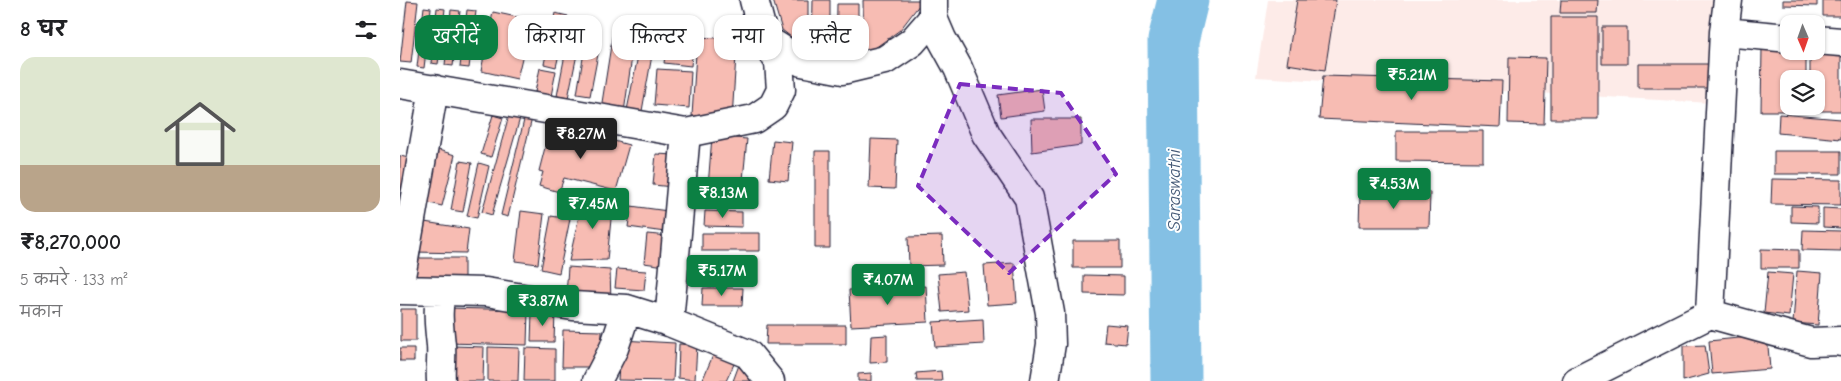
<!DOCTYPE html>
<html lang="hi">
<meta charset="utf-8">
<style>
body{margin:0;font-family:"Comic Neue","Playpen Sans Deva",sans-serif;background:#f2f2f2;color:#202124;height:100vh;display:flex;flex-direction:column;font-size:19px;white-space:nowrap}
*{box-sizing:border-box;margin:0}
p{font-size:16px;color:#757577}
.icon{flex:none;width:28px;height:28px;fill:none;stroke:currentColor;stroke-width:2;stroke-linecap:round;stroke-linejoin:round}
.map{position:relative;flex:1;overflow:hidden}
.details{display:flex;flex-direction:column;background:#fff;width:400px}
.details>*{flex:none}
.hud{position:absolute;left:15px;top:15px;width:475px;height:45px;display:flex;gap:10px}
.needle{width:32px;rotate:178deg}
.fabs{position:absolute;left:1380px;top:15px;display:grid;gap:10px}
.fabs a{display:grid;place-items:center;width:45px;height:45px;border-radius:10px;background:#fff;box-shadow:0 1px 4px #0004;font-size:25px}
.price{position:absolute;translate:-50% -42px;padding:0 11px;border-radius:5px;background:#0b8043;color:#fff;font-size:16px;line-height:32px;filter:drop-shadow(0 1px 2px #0008)}
.price::after{content:'';position:absolute;left:50%;top:30px;width:15px;height:11px;margin-left:-8px;background:inherit;clip-path:polygon(0 0,100% 0,50% 100%)}
.price.current{background:#222;color:#fff}
ul{padding:0;list-style:none}
li{display:grid;align-content:center;gap:10px;height:265px;padding:0 20px}
li+li{border-top:1px solid #e0e0e0}
li span{display:grid;place-items:center;height:155px;border-radius:15px;color:#555}
li>.icon{margin-inline-start:auto}
span .icon{width:90px;height:90px;fill:#fffc;stroke-width:1}
li b{font-size:21px}
h2{display:flex;justify-content:space-between;align-items:center;height:60px;padding:0 20px;font-size:21px}
.pill{padding:0 18px;border-radius:15px;background:#fff;box-shadow:0 1px 4px #0004;font-size:18px;line-height:45px}
.pill.current{background:#0b8043;color:#fff}
main{display:flex;flex:1;min-height:0}
.map>svg:first-child{display:block}
.built{fill:#fdebe8}
.lines{fill:none;stroke-linecap:round;stroke-linejoin:round}
.river{stroke:#84c0e4;stroke-width:51}
.building{fill:#f7bcb3;stroke:#22223b}
.street-casing{stroke:#22223b;stroke-width:31}
.street{stroke:#fff;stroke-width:28}
.marked{fill:#7b2cbf;fill-opacity:0.2;stroke:#7b2cbf;stroke-width:4;stroke-dasharray:10 6;stroke-linejoin:round}
.labels{text-anchor:middle;dominant-baseline:central;stroke-width:4;stroke-linejoin:round;paint-order:stroke}
.water-label{font-size:18px;font-style:italic;fill:#445976;stroke:#fff}
</style>
<main>
<section class="details">
<h2>8 घर<svg class="icon" aria-label="filters" viewBox="0 0 24 24"><path d="M4 7h16M4 17h16"/><circle cx="9" cy="7" r="2"/><circle cx="15" cy="17" r="2"/></svg></h2>
<ul>
<li><span style="background:linear-gradient(#dfe7d0 70%,#b9a48a 0)"><svg class="icon" aria-label="home" viewBox="0 0 24 24"><path d="M3 11l9-7 9 7M6 9v11h12V9"/></svg></span><div><b>₹8,270,000</b><p>5 कमरे · 133 m²</p><p>मकान</p></div></li>
</ul>
</section>
<div class="map">
<svg width="1441" height="381" viewBox="0 0 1441 381">
<rect width="100%" height="100%" fill="#fff"/>
<filter id="ink" filterUnits="userSpaceOnUse"><feTurbulence type="fractalNoise" baseFrequency=".02" numOctaves="2"/><feDisplacementMap in="SourceGraphic" scale="10" xChannelSelector="R" yChannelSelector="G"/><feConvolveMatrix kernelMatrix="1 2 1 2 8 2 1 2 1" color-interpolation-filters="sRGB"/></filter>
<g filter="url(#ink)">
<path class="built" d="M 868,0 L 1314,0 L 1311,103 L 856,77 Z"/>
<g class="lines">
<path class="river" d="M 776,381 L 773,41 L 783,0"/>
</g>
<path class="building" d="M 373,0 L 408,0 L 408,50 L 382,30 Z
M 413,0 L 430,0 L 430,53 L 412,53 Z
M 463,0 L 523,0 L 500,30 L 464,56 Z
M 897,0 L 936,0 L 925,70 L 887,64 Z
M 1161,0 L 1198,0 L 1197,13 L 1160,13 Z
M 1383,0 L 1417,0 L 1417,6 L 1383,5 Z
M 1423,0 L 1441,0 L 1441,16 L 1423,16 Z
M 7,1 L 18,2 L 11,63 L 0,62 Z
M 437,4 L 458,4 L 458,62 L 436,62 Z
M 24,7 L 31,8 L 24,68 L 17,67 Z
M 37,8 L 45,9 L 38,64 L 31,63 Z
M 51,10 L 60,11 L 53,66 L 45,65 Z
M 67,10 L 76,11 L 69,68 L 60,67 Z
M 93,12 L 131,20 L 117,79 L 81,71 Z
M 155,13 L 168,16 L 156,67 L 144,64 Z
M 1151,17 L 1198,17 L 1198,119 L 1151,119 Z
M 171,23 L 183,25 L 168,98 L 157,96 Z
M 214,26 L 236,29 L 224,112 L 201,109 Z
M 1202,27 L 1227,27 L 1227,64 L 1202,64 Z
M 243,31 L 256,33 L 240,122 L 225,120 Z
M 268,33 L 294,36 L 291,66 L 264,63 Z
M 297,37 L 337,39 L 332,119 L 292,116 Z
M 185,46 L 199,49 L 190,96 L 177,94 Z
M 1362,48 L 1389,51 L 1406,51 L 1406,79 L 1389,79 L 1389,106 L 1406,106 L 1406,111 L 1361,111 Z
M 1441,53 L 1441,111 L 1410,111 L 1410,106 L 1416,106 L 1416,79 L 1410,79 L 1410,54 Z
M 1109,57 L 1146,58 L 1144,124 L 1108,123 Z
M 1238,64 L 1316,64 L 1316,88 L 1238,88 Z
M 140,68 L 156,71 L 151,96 L 135,92 Z
M 257,69 L 291,71 L 289,108 L 254,105 Z
M 923,76 L 1102,81 L 1100,127 L 919,119 Z
M 642,89 L 645,111 L 601,117 L 598,95 Z
M 1379,114 L 1441,119 L 1441,139 L 1378,133 Z
M 93,115 L 103,118 L 91,157 L 81,154 Z
M 109,115 L 120,118 L 92,215 L 82,212 Z
M 125,116 L 132,118 L 108,217 L 101,215 Z
M 631,119 L 681,119 L 681,145 L 632,152 Z
M 151,124 L 229,145 L 216,191 L 164,178 L 159,192 L 139,186 L 143,172 L 139,171 Z
M 996,131 L 1083,131 L 1083,162 L 996,161 Z
M 312,136 L 347,139 L 342,190 L 308,187 Z
M 471,139 L 497,140 L 495,189 L 469,188 Z
M 373,140 L 392,142 L 388,181 L 369,179 Z
M 35,149 L 55,155 L 42,206 L 21,201 Z
M 415,151 L 430,151 L 430,248 L 415,248 Z
M 1374,151 L 1441,151 L 1441,174 L 1374,174 Z
M 256,154 L 275,155 L 273,187 L 253,185 Z
M 0,156 L 18,160 L 0,203 Z
M 60,161 L 72,163 L 63,212 L 51,210 Z
M 79,163 L 89,166 L 77,218 L 67,216 Z
M 1372,179 L 1441,180 L 1441,205 L 1371,204 Z
M 960,192 L 1030,192 L 1029,227 L 959,227 Z
M 184,194 L 213,199 L 207,260 L 169,261 Z
M 231,206 L 268,211 L 265,232 L 228,227 Z
M 1391,206 L 1418,207 L 1418,223 L 1391,222 Z
M 1423,208 L 1441,209 L 1441,228 L 1423,227 Z
M 121,211 L 144,214 L 138,264 L 115,261 Z
M 305,211 L 342,212 L 342,227 L 304,226 Z
M 151,216 L 170,219 L 159,273 L 141,269 Z
M 18,221 L 69,229 L 66,253 L 13,252 Z
M 1403,230 L 1441,231 L 1441,251 L 1402,250 Z
M 302,233 L 360,233 L 360,251 L 302,251 Z
M 247,234 L 269,236 L 265,266 L 244,263 Z
M 542,236 L 543,265 L 509,266 L 508,237 Z
M 673,241 L 720,241 L 720,268 L 673,268 Z
M 1361,249 L 1399,250 L 1399,268 L 1361,268 Z
M 14,258 L 64,258 L 64,277 L 13,277 Z
M 298,258 L 347,259 L 347,283 L 298,282 Z
M 614,263 L 617,303 L 587,305 L 584,265 Z
M 168,267 L 210,270 L 211,302 L 166,295 Z
M 217,269 L 246,271 L 244,290 L 215,288 Z
M 1397,271 L 1422,273 L 1418,325 L 1393,323 Z
M 564,272 L 568,310 L 542,312 L 538,274 Z
M 1368,272 L 1393,274 L 1389,316 L 1364,313 Z
M 684,275 L 724,276 L 724,295 L 684,294 Z
M 526,286 L 528,322 L 451,326 L 449,290 Z
M 303,288 L 343,288 L 342,306 L 302,306 Z
M 47,308 L 128,310 L 127,345 L 46,343 Z
M 1,309 L 16,309 L 16,341 L 1,341 Z
M 132,312 L 155,312 L 154,342 L 131,342 Z
M 583,319 L 584,344 L 535,347 L 533,322 Z
M 706,324 L 728,326 L 726,344 L 704,342 Z
M 367,325 L 446,325 L 446,344 L 366,344 Z
M 163,330 L 202,331 L 201,367 L 162,367 Z
M 487,335 L 487,362 L 470,363 L 471,336 Z
M 1367,335 L 1370,369 L 1312,374 L 1309,341 Z
M 221,340 L 275,343 L 273,381 L 218,380 Z
M 279,344 L 297,345 L 295,380 L 278,378 Z
M 1305,345 L 1309,374 L 1283,381 L 1283,346 Z
M 53,346 L 84,347 L 83,381 L 52,381 Z
M 88,347 L 119,348 L 118,381 L 88,381 Z
M 0,348 L 14,348 L 14,361 L 0,361 Z
M 125,348 L 155,349 L 155,381 L 124,381 Z
M 314,353 L 335,362 L 326,381 L 302,381 Z
M 339,365 L 354,381 L 333,381 Z
M 541,371 L 542,381 L 517,381 L 516,373 Z
M 471,373 L 471,381 L 458,381 L 458,374 Z"/>
<g class="lines">
<defs>
<path id="street" d="M 533,0 L 533,18 L 542,39 L 558,68 L 586,134 L 629,198 L 650,313 L 651,344 L 645,381
M 1324,32 L 1389,38
M 365,39 L 402,62 L 443,70 L 485,60 L 512,42 L 533,18
M 1416,40 L 1441,42
M 0,84 L 286,133 L 354,119 L 373,106 L 381,90 L 379,62 L 364,38 L 354,0
M 0,282 L 34,89
M 0,290 L 86,292 L 173,306 L 227,309 L 269,322 L 348,354 L 370,381
M 1310,314 L 1411,342 L 1440,341 L 1441,342
M 269,322 L 286,133
M 41,381 C 40,369 42,357 41,345 C 39,327 37,309 41,291
M 197,381 L 214,348 L 227,309
M 1177,381 L 1310,314 L 1324,32 L 1328,0"/>
</defs>
<use href="#street" class="street-casing"/>
<use href="#street" class="street"/>
</g>
</g>
<path class="marked" d="M 560,84 L 661,93 L 716,174 L 609,273 L 518,186 Z"/>
<g class="labels">
<g class="water-label">
<text transform="translate(774 190) rotate(-90)">Saraswathi</text>
</g>
</g>
</svg>
<div class="fabs">
<a><svg class="needle" viewBox="-14 -14 28 28"><path d="M0-13l5 13h-10z" fill="#e53935"/><path d="M0 13l5-13h-10z" fill="#757577"/></svg></a>
<a><svg class="icon" aria-label="layers" viewBox="0 0 24 24"><path d="M12 4l9 5-9 5-9-5zM3 14l9 5 9-5"/></svg></a>
</div>
<b class="price" style="left:1012px;top:101px">₹5.21M</b>
<b class="price current" style="left:181px;top:160px">₹8.27M</b>
<b class="price" style="left:994px;top:210px">₹4.53M</b>
<b class="price" style="left:323px;top:219px">₹8.13M</b>
<b class="price" style="left:193px;top:230px">₹7.45M</b>
<b class="price" style="left:322px;top:297px">₹5.17M</b>
<b class="price" style="left:488px;top:306px">₹4.07M</b>
<b class="price" style="left:143px;top:327px">₹3.87M</b>
<div class="hud">
<a class="pill current">खरीदें</a>
<a class="pill">किराया</a>
<a class="pill">फ़िल्टर</a>
<a class="pill">नया</a>
<a class="pill">फ़्लैट</a>
</div>
</div>
</main>
